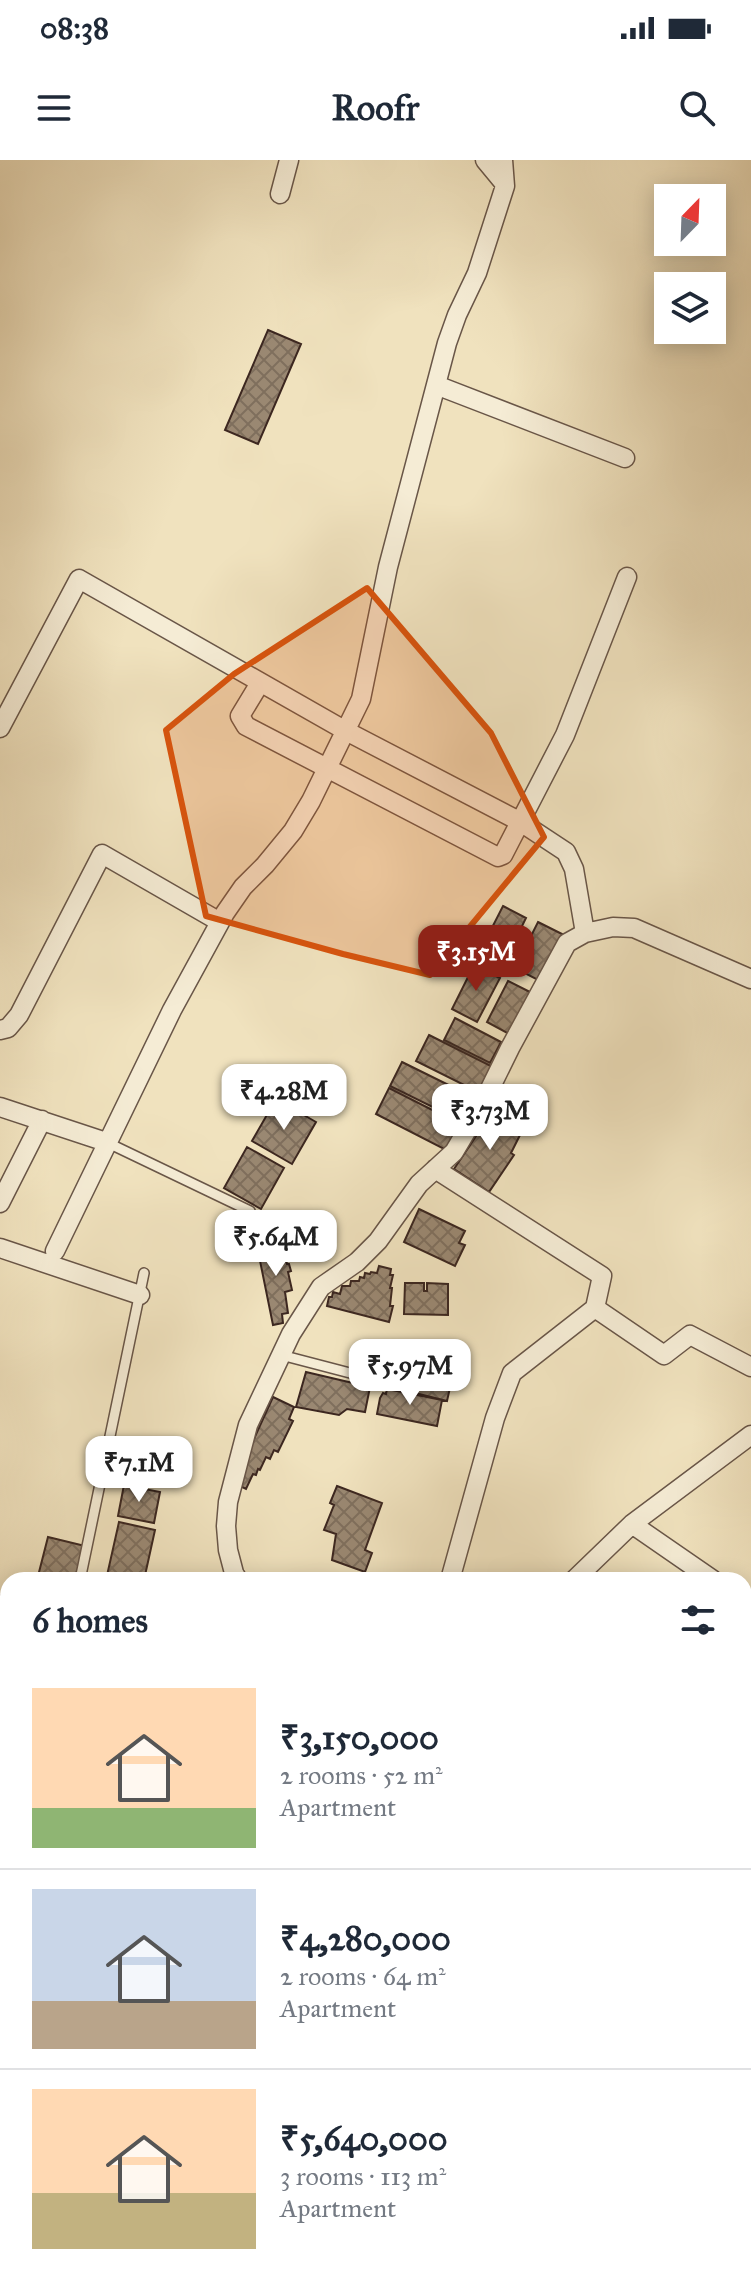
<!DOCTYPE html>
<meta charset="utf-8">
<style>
body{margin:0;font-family:"IM FELL Great Primer",serif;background:#f6f6f7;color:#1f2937;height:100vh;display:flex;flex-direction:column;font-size:30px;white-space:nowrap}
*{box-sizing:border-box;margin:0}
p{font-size:26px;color:#747a83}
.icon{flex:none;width:44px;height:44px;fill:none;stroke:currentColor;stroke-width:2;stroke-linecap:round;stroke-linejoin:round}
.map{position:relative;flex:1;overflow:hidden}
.sheet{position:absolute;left:0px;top:1412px;width:752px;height:714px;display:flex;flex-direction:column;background:#fff;border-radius:24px 24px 0 0;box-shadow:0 4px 20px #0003}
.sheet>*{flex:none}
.needle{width:52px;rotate:23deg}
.fabs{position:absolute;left:654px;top:24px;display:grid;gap:16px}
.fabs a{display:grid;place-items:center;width:72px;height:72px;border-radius:0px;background:#fff;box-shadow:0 4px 20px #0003;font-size:40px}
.price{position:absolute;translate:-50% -68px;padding:0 18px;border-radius:16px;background:#fff;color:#222;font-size:26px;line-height:52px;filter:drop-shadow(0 2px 4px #0008)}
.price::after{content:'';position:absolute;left:50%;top:48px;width:24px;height:18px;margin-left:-12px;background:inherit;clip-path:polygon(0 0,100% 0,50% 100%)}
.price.selected{background:#8f2418;color:#fff}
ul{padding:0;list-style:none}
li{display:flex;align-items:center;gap:24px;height:200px;padding:0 32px}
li+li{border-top:2px solid #e0e1e3}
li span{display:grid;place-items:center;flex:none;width:224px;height:160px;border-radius:0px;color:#555}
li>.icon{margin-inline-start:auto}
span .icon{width:96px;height:96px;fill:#fffc;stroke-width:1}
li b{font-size:34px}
h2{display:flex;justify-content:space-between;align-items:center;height:96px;padding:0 32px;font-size:34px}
.status{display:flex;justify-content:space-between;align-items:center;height:56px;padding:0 40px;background:#fff;direction:ltr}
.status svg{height:22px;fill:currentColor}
header{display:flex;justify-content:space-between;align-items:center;height:104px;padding:0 32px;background:#fff;font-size:36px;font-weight:700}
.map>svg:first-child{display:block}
.building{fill:url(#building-cross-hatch);stroke:#3c2720;stroke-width:2}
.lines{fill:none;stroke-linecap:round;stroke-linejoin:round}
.service-casing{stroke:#695648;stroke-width:12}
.minor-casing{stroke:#695648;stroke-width:21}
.trunk-casing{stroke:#3c2720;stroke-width:31}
.service{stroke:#f5ecd5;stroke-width:9}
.minor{stroke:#f5ecd5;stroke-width:18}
.trunk{stroke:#f0e2be;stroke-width:28}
.marked{fill:#d7540e;fill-opacity:0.2;stroke:#d7540e;stroke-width:6;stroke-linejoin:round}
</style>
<div class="status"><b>08:38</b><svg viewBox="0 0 49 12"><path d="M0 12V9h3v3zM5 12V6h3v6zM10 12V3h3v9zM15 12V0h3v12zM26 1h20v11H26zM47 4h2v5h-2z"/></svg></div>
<header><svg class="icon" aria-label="menu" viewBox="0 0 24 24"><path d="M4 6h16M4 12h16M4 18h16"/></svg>Roofr<svg class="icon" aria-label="search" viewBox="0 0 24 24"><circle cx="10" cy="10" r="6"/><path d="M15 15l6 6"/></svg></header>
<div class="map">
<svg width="751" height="2125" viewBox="0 0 751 2125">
<defs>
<pattern id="building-cross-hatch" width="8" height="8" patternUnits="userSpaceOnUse" patternTransform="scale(2)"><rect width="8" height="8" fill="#9a8872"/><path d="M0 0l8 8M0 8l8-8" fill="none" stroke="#7f6f5d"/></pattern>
</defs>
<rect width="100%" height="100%" fill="#f0e2be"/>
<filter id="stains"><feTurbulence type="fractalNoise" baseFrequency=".0025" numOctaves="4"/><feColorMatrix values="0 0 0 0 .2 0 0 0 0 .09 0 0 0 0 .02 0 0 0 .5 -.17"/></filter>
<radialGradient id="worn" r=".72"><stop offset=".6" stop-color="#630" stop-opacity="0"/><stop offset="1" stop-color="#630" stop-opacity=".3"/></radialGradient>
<path class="building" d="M 268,170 L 301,184 L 258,284 L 225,270 Z
M 503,746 L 526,758 L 502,807 L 478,795 Z
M 538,762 L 562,774 L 538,820 L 515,808 Z
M 474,805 L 500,818 L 477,862 L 452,849 Z
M 508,821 L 530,832 L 509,874 L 487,862 Z
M 455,858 L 501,882 L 490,903 L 444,880 Z
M 429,875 L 493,907 L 480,933 L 416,901 Z
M 402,902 L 477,939 L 465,963 L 390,926 Z
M 389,928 L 460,964 L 446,990 L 376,954 Z
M 276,939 L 316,962 L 292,1004 L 252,981 Z
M 493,951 L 522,971 L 511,993 L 514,995 L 489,1032 L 454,1009 Z
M 247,987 L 284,1008 L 261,1049 L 224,1028 Z
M 419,1049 L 465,1071 L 459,1083 L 465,1085 L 455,1106 L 404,1082 Z
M 282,1081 L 287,1104 L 289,1104 L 291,1111 L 288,1112 L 292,1130 L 285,1132 L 288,1153 L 282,1154 L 283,1163 L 273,1165 L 257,1086 Z
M 379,1106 L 391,1109 L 390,1115 L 393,1115 L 390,1128 L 392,1128 L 390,1146 L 393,1146 L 389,1162 L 327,1146 L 329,1137 L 332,1137 L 333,1132 L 340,1134 L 342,1126 L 350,1126 L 351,1121 L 359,1121 L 360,1117 L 364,1118 L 365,1113 L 370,1114 L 371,1112 L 377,1113 Z
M 405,1123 L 424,1123 L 424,1131 L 427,1131 L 427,1123 L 448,1124 L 448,1155 L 404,1154 Z
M 394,1200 L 453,1214 L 447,1241 L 387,1226 Z
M 306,1212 L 370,1227 L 365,1252 L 347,1249 L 339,1255 L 296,1247 Z
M 387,1229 L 442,1240 L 437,1266 L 377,1254 L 380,1238 L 383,1233 L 386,1234 Z
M 273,1237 L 294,1247 L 289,1259 L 293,1261 L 278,1292 L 274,1290 L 270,1299 L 266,1297 L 260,1310 L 258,1309 L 256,1315 L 253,1314 L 246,1329 L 234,1323 Z
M 124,1325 L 160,1332 L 154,1363 L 118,1356 Z
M 337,1326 L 382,1343 L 365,1390 L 372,1393 L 365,1412 L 332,1400 L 336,1374 L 324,1370 L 334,1345 L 330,1343 Z
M 119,1362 L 155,1370 L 144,1420 L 106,1420 Z
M 48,1377 L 85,1386 L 77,1420 L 37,1420 Z"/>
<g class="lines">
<defs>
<path id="service" d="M 106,982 L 250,1051
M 281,1195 L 373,1219
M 80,1420 L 144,1113"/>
<path id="minor" d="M 485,0 L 504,23
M 280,34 L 289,0
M 436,225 L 625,298
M 260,523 L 240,556 L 246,566 L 498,697 L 503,695 L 565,575 L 627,417
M 0,568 L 79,419 L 346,571 L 519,661 L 566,692 L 574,709 L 585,773
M 0,870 L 8,868 L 19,855 L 102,694 L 220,762
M 0,947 L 106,982
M 435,1009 L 602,1116 L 595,1148 L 512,1213 L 495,1258 L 450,1420
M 0,1043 L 42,960
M 0,1088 L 140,1135
M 55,1091 L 172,850 L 225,753 L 243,727 L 265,705 L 293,671 L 311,641 L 361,539 L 388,407 L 447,183 L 457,155 L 477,113 L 505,26 L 503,0
M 595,1148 L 664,1195 L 690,1175 L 751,1207
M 632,1364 L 713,1420
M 238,1420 L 234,1413 L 228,1390 L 226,1366 L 228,1342 L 248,1265 L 291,1174 L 321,1127 L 357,1102 L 378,1081 L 419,1024 L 454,992 L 483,943 L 510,888 L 567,783 L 585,773 L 613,767 L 634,768 L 751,819
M 574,1420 L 632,1364 L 751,1275
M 744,1441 L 751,1446
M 0,1445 L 8,1446
M 744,1516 L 751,1517"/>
<path id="trunk" d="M 744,1628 L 751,1626
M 744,1659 L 751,1657
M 0,1761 L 8,1760
M 0,1788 L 8,1787"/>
</defs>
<use href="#service" class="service-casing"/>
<use href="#minor" class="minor-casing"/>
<use href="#trunk" class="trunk-casing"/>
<use href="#service" class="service"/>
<use href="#minor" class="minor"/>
<use href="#trunk" class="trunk"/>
</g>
<path class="marked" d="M 367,428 L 491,573 L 544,677 L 430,815 L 343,794 L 206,756 L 166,570 L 234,514 Z"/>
<rect width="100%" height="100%" filter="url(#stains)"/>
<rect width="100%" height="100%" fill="url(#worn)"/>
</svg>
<div class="fabs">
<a><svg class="needle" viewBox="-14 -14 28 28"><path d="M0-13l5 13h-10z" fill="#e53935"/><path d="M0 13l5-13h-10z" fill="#747a83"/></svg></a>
<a><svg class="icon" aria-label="layers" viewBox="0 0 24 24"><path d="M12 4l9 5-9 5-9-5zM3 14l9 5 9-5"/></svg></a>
</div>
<b class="price selected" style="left:476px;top:833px">₹3.15M</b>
<b class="price" style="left:284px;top:972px">₹4.28M</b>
<b class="price" style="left:490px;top:992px">₹3.73M</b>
<b class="price" style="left:276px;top:1118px">₹5.64M</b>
<b class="price" style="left:410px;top:1247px">₹5.97M</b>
<b class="price" style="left:139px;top:1344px">₹7.1M</b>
<section class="sheet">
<h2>6 homes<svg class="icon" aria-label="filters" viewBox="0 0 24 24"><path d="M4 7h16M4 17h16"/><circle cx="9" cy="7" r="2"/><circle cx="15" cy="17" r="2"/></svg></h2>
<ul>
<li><span style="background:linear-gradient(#ffd9b3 75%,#8fb573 0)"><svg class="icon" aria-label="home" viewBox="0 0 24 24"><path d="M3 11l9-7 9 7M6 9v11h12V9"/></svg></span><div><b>₹3,150,000</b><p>2 rooms · 52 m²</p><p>Apartment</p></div></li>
<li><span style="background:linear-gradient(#c9d6e8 70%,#b9a48a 0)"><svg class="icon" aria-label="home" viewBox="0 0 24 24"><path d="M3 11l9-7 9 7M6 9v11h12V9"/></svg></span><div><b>₹4,280,000</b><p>2 rooms · 64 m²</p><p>Apartment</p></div></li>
<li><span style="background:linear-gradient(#ffd9b3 65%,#c2b280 0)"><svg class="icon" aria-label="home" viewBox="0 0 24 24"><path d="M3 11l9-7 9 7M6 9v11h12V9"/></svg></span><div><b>₹5,640,000</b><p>3 rooms · 113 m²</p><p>Apartment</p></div></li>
</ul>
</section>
</div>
